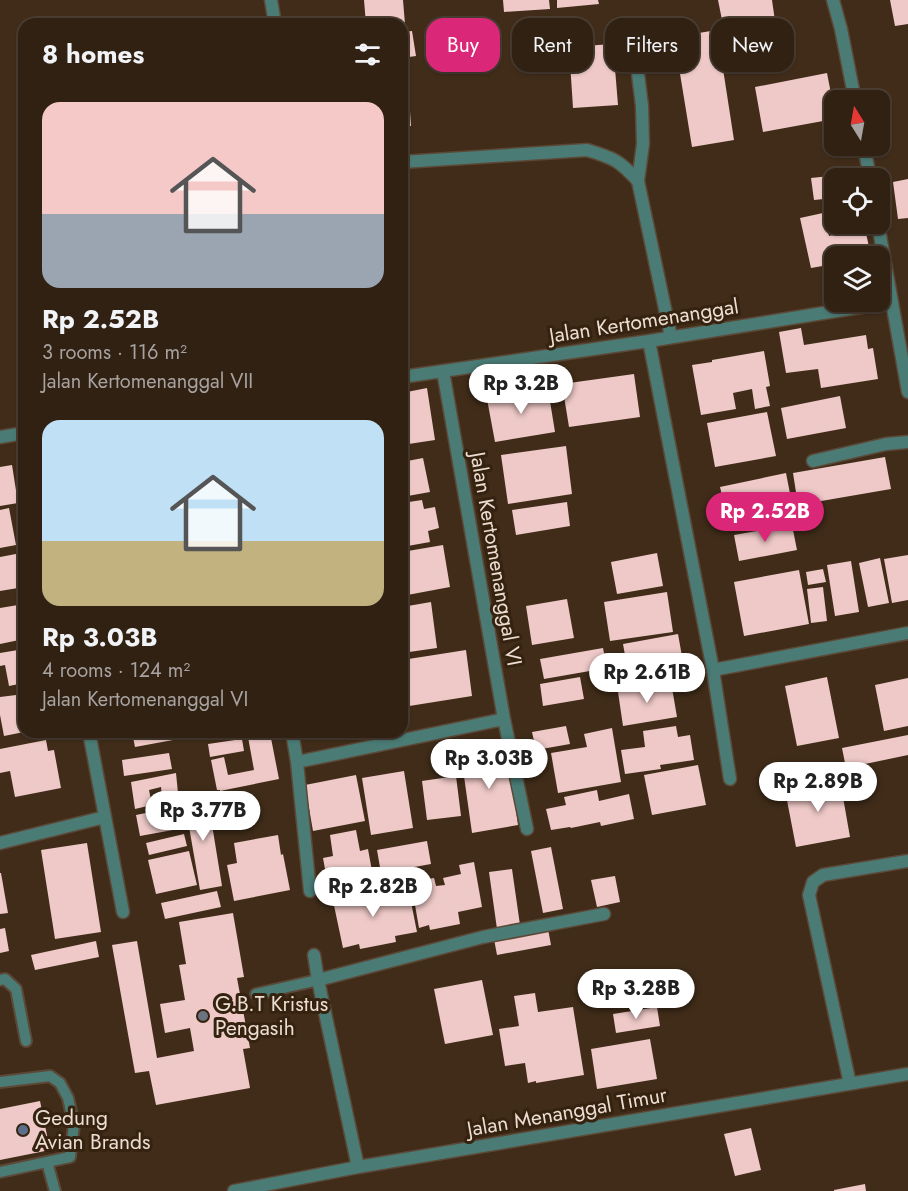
<!DOCTYPE html>
<meta charset="utf-8">
<style>
body{margin:0;font-family:Jost,sans-serif;background:#38291c;color:#f1f3f6;height:100vh;display:flex;flex-direction:column;font-size:22px;white-space:nowrap}
*{box-sizing:border-box;margin:0}
p{font-size:20px;color:#a8a3a0}
.icon{flex:none;width:33px;height:33px;fill:none;stroke:currentColor;stroke-width:2;stroke-linecap:round;stroke-linejoin:round}
.map{position:relative;flex:1;overflow:hidden}
.panel{position:absolute;left:18px;top:18px;width:390px;height:720px;display:flex;flex-direction:column;background:#302113;border-radius:18px;box-shadow:0 2px 4px #0004,0 0 0 2px #4b3e33}
.panel>*{flex:none}
.hud{position:absolute;left:426px;top:18px;width:392px;height:54px;display:flex;gap:12px}
.needle{width:39px;rotate:349deg}
.controls{position:absolute;left:824px;top:90px;display:grid;gap:12px}
.controls a{display:grid;place-items:center;width:66px;height:66px;border-radius:12px;background:#302113;box-shadow:0 2px 4px #0004,0 0 0 2px #4b3e33;font-size:30px}
.price{position:absolute;translate:-50% -51px;padding:0 14px;border-radius:21px;background:#fff;color:#222;font-size:20px;line-height:39px;filter:drop-shadow(0 2px 3px #0008)}
.price::after{content:'';position:absolute;left:50%;top:36px;width:18px;height:14px;margin-left:-9px;background:inherit;clip-path:polygon(0 0,100% 0,50% 100%)}
.price.selected{background:#db2777;color:#fff}
ul{padding:0;list-style:none}
li{display:grid;align-content:center;gap:12px;height:318px;padding:0 24px}
li span{display:grid;place-items:center;height:186px;border-radius:18px;color:#555}
li>.icon{margin-inline-start:auto}
span .icon{width:108px;height:108px;fill:#fffc;stroke-width:1}
li b{font-size:26px}
h2{display:flex;justify-content:space-between;align-items:center;height:72px;padding:0 24px;font-size:26px}
.chip{padding:0 21px;border-radius:18px;background:#302113;box-shadow:0 2px 4px #0004,0 0 0 2px #4b3e33;font-size:21px;line-height:54px}
.chip.selected{background:#db2777;color:#fff}
.map>svg:first-child{display:block}
.building{fill:#eec9c7}
.lines{fill:none;stroke-linecap:round;stroke-linejoin:round}
.service-casing{stroke:#5c4837;stroke-width:14}
.minor-casing{stroke:#5c4837;stroke-width:15}
.service{stroke:#4a7b75;stroke-width:10}
.minor{stroke:#4a7b75;stroke-width:12}
.worship-dot{fill:#6b7280;stroke:#35220f;stroke-width:2}
.service-dot{fill:#5c6f8a;stroke:#35220f;stroke-width:2}
.labels{text-anchor:middle;dominant-baseline:central;stroke-width:6;stroke-linejoin:round;paint-order:stroke}
.street-label{font-size:21px;fill:#ecded3;stroke:#35220f}
.poi-label{font-size:21px;fill:#ecded3;stroke:#35220f;text-anchor:start}
</style>
<div class="map">
<svg width="908" height="1191" viewBox="0 0 908 1191">
<rect width="100%" height="100%" fill="#402c19"/>
<path class="building" d="M 364,0 L 403,0 L 405,24 L 366,24 Z
M 503,0 L 549,0 L 550,9 L 504,12 Z
M 557,0 L 598,0 L 599,4 L 557,8 Z
M 718,0 L 772,0 L 775,21 L 724,30 Z
M 890,0 L 908,0 L 908,24 L 895,26 Z
M 717,30 L 734,140 L 692,147 L 674,37 Z
M 412,31 L 416,56 L 402,58 L 402,32 Z
M 613,44 L 618,105 L 573,108 L 569,47 Z
M 402,68 L 407,68 L 411,126 L 402,127 Z
M 827,73 L 834,109 L 834,119 L 763,132 L 755,87 Z
M 849,174 L 849,178 L 834,178 L 834,198 L 814,200 L 811,178 Z
M 908,179 L 908,218 L 898,219 L 893,182 Z
M 823,213 L 829,236 L 837,234 L 835,224 L 864,224 L 871,256 L 834,256 L 834,264 L 811,268 L 800,218 Z
M 801,328 L 804,345 L 866,335 L 868,349 L 873,348 L 878,379 L 821,388 L 818,369 L 786,373 L 779,332 Z
M 764,351 L 770,386 L 766,387 L 770,406 L 755,409 L 752,389 L 733,393 L 736,409 L 701,415 L 692,365 L 712,362 L 712,360 Z
M 634,374 L 640,417 L 569,427 L 562,384 Z
M 427,388 L 435,440 L 402,445 L 402,393 Z
M 548,389 L 555,432 L 495,442 L 487,399 Z
M 840,396 L 846,428 L 787,439 L 781,408 Z
M 767,412 L 776,456 L 715,467 L 707,423 Z
M 566,446 L 572,494 L 508,504 L 501,455 Z
M 885,457 L 891,489 L 798,505 L 793,473 Z
M 423,458 L 430,492 L 402,497 L 402,462 Z
M 12,465 L 18,503 L 0,506 L 0,467 Z
M 786,473 L 794,514 L 730,528 L 720,487 Z
M 422,500 L 424,509 L 435,507 L 439,528 L 428,531 L 430,542 L 402,547 L 402,503 Z
M 567,502 L 570,526 L 516,535 L 512,510 Z
M 9,508 L 16,545 L 0,548 L 0,510 Z
M 792,525 L 797,550 L 739,561 L 734,535 Z
M 443,545 L 450,587 L 402,596 L 402,552 Z
M 21,553 L 24,572 L 24,587 L 0,591 L 0,557 Z
M 657,553 L 663,586 L 617,594 L 611,562 Z
M 908,555 L 908,600 L 892,603 L 884,559 Z
M 880,558 L 889,603 L 868,607 L 859,563 Z
M 851,561 L 859,612 L 835,616 L 827,565 Z
M 823,569 L 826,582 L 808,585 L 806,572 Z
M 799,570 L 809,624 L 744,636 L 734,582 Z
M 823,587 L 827,621 L 811,623 L 807,589 Z
M 667,592 L 673,632 L 610,641 L 604,602 Z
M 567,599 L 574,638 L 532,645 L 526,606 Z
M 431,602 L 437,648 L 402,653 L 402,607 Z
M 24,604 L 24,639 L 0,644 L 0,608 Z
M 678,634 L 685,673 L 630,683 L 623,644 Z
M 603,648 L 607,668 L 544,679 L 540,659 Z
M 24,649 L 24,683 L 9,686 L 5,665 L 0,666 L 0,653 Z
M 466,650 L 472,696 L 403,707 L 402,698 L 402,660 Z
M 580,677 L 584,699 L 543,706 L 540,684 Z
M 827,677 L 839,738 L 797,746 L 785,686 Z
M 908,678 L 908,726 L 884,731 L 875,685 Z
M 671,682 L 677,717 L 623,726 L 618,692 Z
M 24,694 L 24,732 L 4,736 L 0,715 L 0,697 Z
M 566,726 L 570,744 L 536,750 L 532,732 Z
M 676,726 L 678,737 L 690,735 L 694,760 L 660,765 L 661,769 L 625,774 L 621,750 L 645,747 L 643,731 Z
M 612,728 L 621,782 L 558,793 L 551,753 L 587,747 L 584,734 Z
M 132,732 L 172,732 L 173,740 L 135,747 Z
M 199,732 L 230,732 L 230,733 L 200,739 Z
M 270,733 L 279,779 L 220,791 L 220,790 L 217,790 L 211,760 L 224,757 L 228,775 L 254,770 L 248,737 Z
M 908,735 L 908,755 L 846,768 L 842,748 Z
M 242,739 L 244,751 L 210,757 L 208,744 Z
M 46,740 L 48,751 L 54,750 L 61,788 L 15,797 L 10,771 L 0,773 L 0,749 Z
M 507,748 L 518,825 L 472,833 L 461,755 Z
M 169,753 L 172,769 L 124,776 L 122,760 Z
M 698,765 L 706,805 L 652,815 L 644,775 Z
M 404,771 L 413,828 L 371,835 L 362,778 Z
M 176,773 L 178,793 L 162,796 L 161,787 L 149,790 L 152,805 L 135,809 L 131,782 Z
M 356,775 L 365,821 L 313,831 L 305,785 Z
M 456,776 L 461,816 L 427,820 L 422,781 Z
M 840,780 L 850,837 L 796,847 L 785,790 Z
M 597,790 L 599,801 L 629,794 L 634,819 L 601,826 L 600,822 L 571,828 L 570,827 L 551,830 L 546,809 L 566,805 L 564,797 Z
M 207,794 L 222,886 L 200,890 L 184,798 Z
M 180,806 L 184,828 L 140,836 L 136,815 Z
M 356,830 L 360,851 L 368,849 L 372,871 L 327,880 L 323,858 L 333,856 L 330,835 Z
M 184,834 L 187,846 L 149,855 L 146,843 Z
M 278,835 L 281,855 L 283,854 L 290,890 L 234,901 L 227,865 L 237,863 L 234,843 Z
M 427,841 L 431,864 L 381,873 L 377,850 Z
M 87,843 L 101,932 L 55,939 L 41,850 Z
M 551,847 L 563,909 L 543,913 L 531,851 Z
M 189,851 L 197,885 L 156,894 L 148,860 Z
M 474,862 L 482,907 L 458,912 L 460,924 L 430,930 L 429,925 L 419,928 L 411,882 L 434,878 L 436,886 L 445,885 L 443,878 L 461,874 L 459,865 Z
M 512,869 L 520,925 L 497,929 L 489,872 Z
M 0,873 L 1,873 L 8,913 L 0,914 Z
M 615,876 L 620,902 L 597,907 L 591,880 Z
M 369,889 L 371,899 L 409,892 L 417,932 L 395,936 L 396,942 L 360,949 L 359,944 L 343,948 L 332,896 Z
M 217,891 L 221,907 L 165,919 L 161,903 Z
M 233,913 L 244,977 L 237,978 L 250,1048 L 243,1049 L 250,1088 L 156,1105 L 149,1071 L 135,1073 L 112,945 L 137,941 L 157,1058 L 194,1051 L 190,1028 L 165,1033 L 160,1004 L 185,1000 L 179,965 L 186,964 L 179,922 Z
M 5,928 L 9,951 L 0,953 L 0,929 Z
M 548,929 L 551,945 L 497,955 L 494,939 Z
M 96,941 L 99,957 L 35,970 L 31,955 Z
M 482,980 L 493,1035 L 445,1044 L 434,989 Z
M 535,993 L 538,1012 L 573,1007 L 584,1075 L 536,1083 L 536,1081 L 528,1083 L 525,1063 L 505,1066 L 499,1029 L 519,1026 L 514,996 Z
M 657,1007 L 660,1026 L 616,1033 L 613,1014 Z
M 650,1039 L 657,1079 L 597,1089 L 591,1049 Z
M 40,1101 L 50,1150 L 0,1160 L 0,1109 Z
M 751,1128 L 761,1170 L 735,1176 L 724,1134 Z
M 865,1184 L 866,1191 L 834,1191 L 834,1190 Z"/>
<g class="lines">
<defs>
<path id="service" d="M 0,980 L 5,979 L 16,989 L 26,1041
M 256,994 L 318,980
M 0,1082 L 50,1076 L 60,1083 L 68,1098 L 74,1125 L 70,1157 L 0,1172
M 47,1162 L 55,1191"/>
<path id="minor" d="M 271,0 L 275,24
M 833,0 L 841,29 L 855,100
M 638,74 L 642,106 L 643,144 L 638,181
M 864,146 L 870,178
M 402,162 L 587,150 C 614,158 620,161 638,181 L 671,337
M 878,224 L 908,392
M 649,341 L 713,670 L 730,779
M 443,371 L 504,719 L 527,829
M 402,377 L 649,341 L 892,302
M 0,437 L 24,433
M 813,461 L 886,444 L 908,442
M 713,670 L 908,633
M 89,732 L 123,912
M 292,732 L 297,762 L 310,891
M 297,762 L 504,719
M 0,843 L 105,817
M 314,955 L 318,980 L 358,1167
M 318,980 L 483,937 L 604,914
M 850,1084 L 809,895 L 813,882 L 823,875 L 908,861
M 234,1191 L 358,1167 L 908,1074"/>
</defs>
<use href="#service" class="service-casing"/>
<use href="#minor" class="minor-casing"/>
<use href="#service" class="service"/>
<use href="#minor" class="minor"/>
</g>
<circle class="worship-dot" cx="203" cy="1016" r="6"/>
<circle class="service-dot" cx="23" cy="1130" r="6"/>
<g class="labels">
<g class="street-label">
<text transform="translate(644 321) rotate(-9)">Jalan Kertomenanggal</text>
<text transform="translate(496 559) rotate(80)">Jalan Kertomenanggal VI</text>
<text transform="translate(567 1112) rotate(-10)">Jalan Menanggal Timur</text>
</g>
<g class="poi-label">
<text x="215" y="1004">G.B.T Kristus<tspan x="215" dy="24">Pengasih</tspan></text>
<text x="35" y="1118">Gedung<tspan x="35" dy="24">Avian Brands</tspan></text>
</g>
</g>
</svg>
<div class="controls">
<a><svg class="needle" viewBox="-14 -14 28 28"><path d="M0-13l5 13h-10z" fill="#e53935"/><path d="M0 13l5-13h-10z" fill="#a8a3a0"/></svg></a>
<a><svg class="icon" aria-label="locate" viewBox="0 0 24 24"><circle cx="12" cy="12" r="6"/><path d="M12 2v4M12 18v4M2 12h4M18 12h4"/></svg></a>
<a><svg class="icon" aria-label="layers" viewBox="0 0 24 24"><path d="M12 4l9 5-9 5-9-5zM3 14l9 5 9-5"/></svg></a>
</div>
<b class="price" style="left:521px;top:415px">Rp 3.2B</b>
<b class="price selected" style="left:765px;top:543px">Rp 2.52B</b>
<b class="price" style="left:647px;top:704px">Rp 2.61B</b>
<b class="price" style="left:489px;top:790px">Rp 3.03B</b>
<b class="price" style="left:818px;top:813px">Rp 2.89B</b>
<b class="price" style="left:203px;top:842px">Rp 3.77B</b>
<b class="price" style="left:373px;top:918px">Rp 2.82B</b>
<b class="price" style="left:636px;top:1020px">Rp 3.28B</b>
<div class="hud">
<a class="chip selected">Buy</a>
<a class="chip">Rent</a>
<a class="chip">Filters</a>
<a class="chip">New</a>
</div>
<section class="panel">
<h2>8 homes<svg class="icon" aria-label="filters" viewBox="0 0 24 24"><path d="M4 7h16M4 17h16"/><circle cx="9" cy="7" r="2"/><circle cx="15" cy="17" r="2"/></svg></h2>
<ul>
<li><span style="background:linear-gradient(#f6c9c9 60%,#9aa5b1 0)"><svg class="icon" aria-label="home" viewBox="0 0 24 24"><path d="M3 11l9-7 9 7M6 9v11h12V9"/></svg></span><div><b>Rp 2.52B</b><p>3 rooms · 116 m²</p><p>Jalan Kertomenanggal VII</p></div></li>
<li><span style="background:linear-gradient(#bfe0f5 65%,#c2b280 0)"><svg class="icon" aria-label="home" viewBox="0 0 24 24"><path d="M3 11l9-7 9 7M6 9v11h12V9"/></svg></span><div><b>Rp 3.03B</b><p>4 rooms · 124 m²</p><p>Jalan Kertomenanggal VI</p></div></li>
</ul>
</section>
</div>
